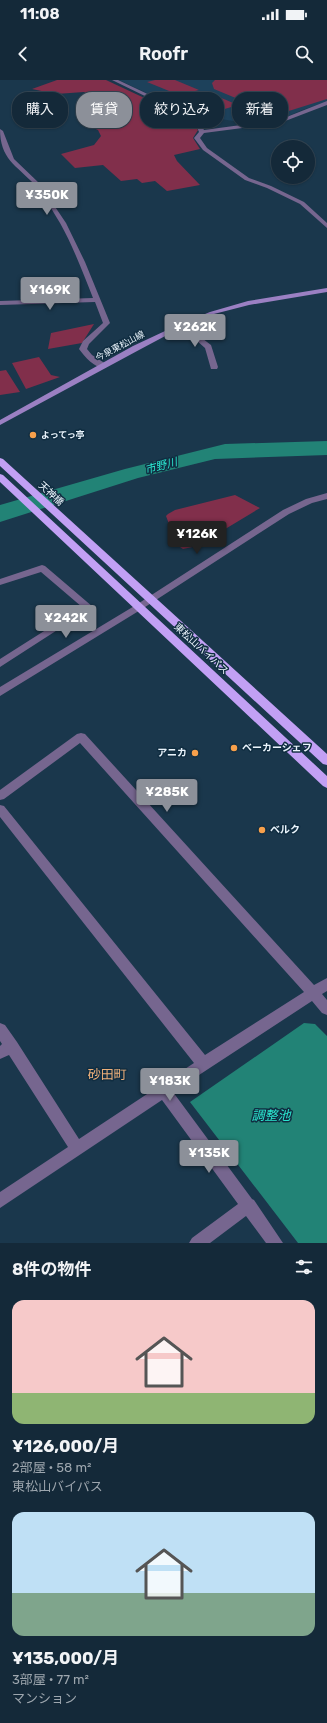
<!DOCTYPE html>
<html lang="ja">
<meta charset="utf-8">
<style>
body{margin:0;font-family:Rubik,"Noto Sans JP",sans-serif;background:#213544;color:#f1f3f6;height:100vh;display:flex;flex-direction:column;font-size:15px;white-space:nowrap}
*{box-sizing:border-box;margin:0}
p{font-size:13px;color:#9da6ae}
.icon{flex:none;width:22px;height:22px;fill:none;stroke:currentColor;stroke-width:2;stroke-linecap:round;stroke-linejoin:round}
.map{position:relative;height:1163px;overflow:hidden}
.panel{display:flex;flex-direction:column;background:#142939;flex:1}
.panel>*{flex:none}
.guide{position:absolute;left:12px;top:12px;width:303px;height:36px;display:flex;gap:8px}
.controls{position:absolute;left:271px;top:60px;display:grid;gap:8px}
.controls a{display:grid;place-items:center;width:44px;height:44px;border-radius:50%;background:#142939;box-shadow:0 1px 3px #0004,0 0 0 1px #334553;font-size:20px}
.price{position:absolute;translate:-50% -34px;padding:0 9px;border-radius:4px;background:#8c9099;color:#fff;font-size:13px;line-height:26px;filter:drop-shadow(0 1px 2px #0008)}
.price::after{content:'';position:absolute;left:50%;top:24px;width:12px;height:9px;margin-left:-6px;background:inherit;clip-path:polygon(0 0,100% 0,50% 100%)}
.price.selected{background:#222;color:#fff}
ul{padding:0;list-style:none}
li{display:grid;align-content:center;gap:8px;height:212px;padding:0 12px}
li span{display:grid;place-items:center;height:124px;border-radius:12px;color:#555}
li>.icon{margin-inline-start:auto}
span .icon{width:72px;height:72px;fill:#fffc;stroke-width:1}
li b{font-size:17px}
h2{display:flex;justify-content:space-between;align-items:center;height:48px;padding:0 12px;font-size:17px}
.tag{padding:0 14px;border-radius:16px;background:#142939;box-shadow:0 1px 3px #0004,0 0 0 1px #334553;font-size:14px;line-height:36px}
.tag.selected{background:#8c9099;color:#fff}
.status{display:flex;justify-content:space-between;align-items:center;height:28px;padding:0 20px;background:#142939;direction:ltr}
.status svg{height:11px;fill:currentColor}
header{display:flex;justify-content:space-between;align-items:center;height:52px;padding:0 12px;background:#142939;font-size:18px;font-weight:600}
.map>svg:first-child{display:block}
.built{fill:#1d415b}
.green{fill:#812f4b}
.water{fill:#228376}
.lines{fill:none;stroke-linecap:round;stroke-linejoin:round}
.minor{fill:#76668f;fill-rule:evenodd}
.tertiary{fill:#76668f;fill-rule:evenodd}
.secondary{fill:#9b80c3;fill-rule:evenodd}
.trunk{fill:#c2a0f4;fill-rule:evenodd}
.poi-dot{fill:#f8a04b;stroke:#102d41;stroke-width:1.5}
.labels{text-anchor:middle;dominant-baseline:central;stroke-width:3;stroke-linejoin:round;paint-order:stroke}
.far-street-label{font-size:9px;fill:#eaf4fc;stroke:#102d41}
.far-poi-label{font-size:9px;font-weight:bold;fill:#eaf4fc;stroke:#102d41;text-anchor:start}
.street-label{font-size:10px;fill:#eaf4fc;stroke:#102d41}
.poi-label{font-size:10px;font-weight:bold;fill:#eaf4fc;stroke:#102d41;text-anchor:start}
.water-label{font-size:11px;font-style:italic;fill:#2be6cf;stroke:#102d41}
.near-neighbourhood-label{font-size:13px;fill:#edaf7a;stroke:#102d41}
.near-water-label{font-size:13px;font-style:italic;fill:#2be6cf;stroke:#102d41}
</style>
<div class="status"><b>11:08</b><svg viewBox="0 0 49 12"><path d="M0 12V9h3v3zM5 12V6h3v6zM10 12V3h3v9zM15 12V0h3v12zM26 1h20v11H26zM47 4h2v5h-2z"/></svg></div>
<header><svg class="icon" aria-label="back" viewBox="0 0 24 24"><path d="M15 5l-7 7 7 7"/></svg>Roofr<svg class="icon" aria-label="search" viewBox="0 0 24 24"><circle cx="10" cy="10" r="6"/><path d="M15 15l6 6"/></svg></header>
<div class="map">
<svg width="327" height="1163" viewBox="0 0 327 1163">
<rect width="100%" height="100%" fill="#1a374c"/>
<path class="built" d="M 119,0 L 327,0 L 327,22 L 302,30 L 279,40 L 251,44 L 191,34 Z"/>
<path class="green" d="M 57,0 L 106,0 L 185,37 L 198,50 L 193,58 L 200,69 L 174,75 L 177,81 L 200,105 L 167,111 L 155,101 L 142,103 L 137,99 L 121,101 L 103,85 L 75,88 L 61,74 L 94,65 L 101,56 L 98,50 L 87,45 L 113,39 L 90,28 L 103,23 L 84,12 L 56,14 L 32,9 Z
M 155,0 L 175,0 L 199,10 L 179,15 L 147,2 Z
M 215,0 L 327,0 L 327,19 L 276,35 L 214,9 L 212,3 Z
M 205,11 L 238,25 L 218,31 L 185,16 Z
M 94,244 L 82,263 L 48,269 L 51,253 Z
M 39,277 L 51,295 L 60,297 L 26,309 L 12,283 Z
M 6,290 L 20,312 L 0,315 L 0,291 Z
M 235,415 L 260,428 L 197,466 L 183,469 L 177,465 L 166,436 L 168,434 L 175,430 Z"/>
<path class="water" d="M 327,361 L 327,375 L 215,379 L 138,398 L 0,442 L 0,425 L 125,389 L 225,364 Z
M 304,943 L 315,944 L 327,956 L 327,1163 L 298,1163 L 190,1022 Z"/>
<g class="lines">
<path class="minor" d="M 112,0 L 118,0 L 190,34 L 200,43 L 204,50 L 279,40 L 327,21 L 327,25 L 280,43 L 204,53 L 200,58 L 207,68 L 249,98 L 271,106 L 304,122 L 327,143 L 327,148 L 300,124 L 267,108 L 245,100 L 203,70 L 194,58 L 199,52 L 196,45 L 186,36 Z
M 0,49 L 3,51 L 14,79 L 39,103 L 66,143 L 85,182 L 110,243 L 89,264 L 87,269 L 92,275 L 106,284 L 106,288 C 95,289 85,277 79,269 L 83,261 L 103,243 L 95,222 L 0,225 L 0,221 L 93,218 C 83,193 73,166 60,143 C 52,130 44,115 34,104 C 16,85 0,79 0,49 Z
M 182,243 L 211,265 L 218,287 L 217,289 L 211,289 L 205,268 L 180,246 L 180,244 Z
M 42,485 L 45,486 L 93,527 L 0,587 L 0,579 L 82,527 L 41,492 L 0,505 L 0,499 Z
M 81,653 L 85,654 L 314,905 L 327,898 L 327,911 L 322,914 L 327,920 L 327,935 L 322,933 L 312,921 L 173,1012 L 252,1119 L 254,1120 L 283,1163 L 266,1163 L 246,1136 L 210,1163 L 189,1163 L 192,1158 L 238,1124 L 162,1020 L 0,1128 L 0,1112 L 68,1067 L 9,975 L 0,979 L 0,966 L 2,964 L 0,961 L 0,943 L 5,945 L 17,962 L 79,1059 L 194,983 L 0,737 L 0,725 L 4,726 L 205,975 L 304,912 L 80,663 L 4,719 L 0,720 L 0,710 L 77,654 Z"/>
<path class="tertiary" d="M 327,413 L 327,419 L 312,423 L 289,434 L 142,529 L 0,616 L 0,607 L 136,525 L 283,430 L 306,419 Z"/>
<path class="secondary" d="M 327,208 L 327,212 L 249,225 L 214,234 L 184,246 L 139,270 L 0,345 L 0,340 L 133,266 L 180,244 L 210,232 L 248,221 Z"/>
<path class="trunk" d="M 0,378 L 3,379 L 327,674 L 327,685 L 323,684 L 0,386 Z
M 0,394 L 3,395 L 327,696 L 327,708 L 323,706 L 0,402 Z"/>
</g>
<g class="poi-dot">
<circle cx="33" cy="355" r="4"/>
<circle cx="234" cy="668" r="4"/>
<circle cx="195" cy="673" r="4"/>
<circle cx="262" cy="750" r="4"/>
</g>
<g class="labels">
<g class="far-street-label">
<text transform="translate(120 266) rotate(-28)">今泉東松山線</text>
</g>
<g class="far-poi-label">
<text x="41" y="355">よってっ亭</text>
</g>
<g class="street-label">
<text transform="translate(51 414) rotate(43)">天神橋</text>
<text transform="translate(201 569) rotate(43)">東松山バイパス</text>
</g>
<g class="poi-label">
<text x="242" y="668">ベーカーシェフ</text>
<text x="187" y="673" text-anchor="end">アニカ</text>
<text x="270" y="750">ベルク</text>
</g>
<g class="water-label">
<text transform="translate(161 386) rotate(-15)">市野川</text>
</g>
<g class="near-neighbourhood-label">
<text x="107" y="994">砂田町</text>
</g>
<g class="near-water-label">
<text x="271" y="1035">調整池</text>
</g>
</g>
</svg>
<div class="controls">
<a><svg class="icon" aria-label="locate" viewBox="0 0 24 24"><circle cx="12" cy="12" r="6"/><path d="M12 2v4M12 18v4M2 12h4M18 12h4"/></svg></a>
</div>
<b class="price" style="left:47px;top:136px">¥350K</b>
<b class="price" style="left:50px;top:231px">¥169K</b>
<b class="price" style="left:195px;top:268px">¥262K</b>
<b class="price selected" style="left:197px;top:475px">¥126K</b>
<b class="price" style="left:66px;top:559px">¥242K</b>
<b class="price" style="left:167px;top:733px">¥285K</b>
<b class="price" style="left:170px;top:1022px">¥183K</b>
<b class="price" style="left:209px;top:1094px">¥135K</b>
<div class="guide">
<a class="tag">購入</a>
<a class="tag selected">賃貸</a>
<a class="tag">絞り込み</a>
<a class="tag">新着</a>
</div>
</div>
<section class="panel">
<h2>8件の物件<svg class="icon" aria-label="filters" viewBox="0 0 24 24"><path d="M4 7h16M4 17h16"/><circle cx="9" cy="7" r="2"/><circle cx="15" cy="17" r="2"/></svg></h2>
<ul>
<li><span style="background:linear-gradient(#f6c9c9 75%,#8fb573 0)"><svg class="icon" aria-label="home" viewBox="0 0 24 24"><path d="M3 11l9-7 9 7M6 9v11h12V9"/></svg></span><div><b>¥126,000/月</b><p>2部屋 · 58 m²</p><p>東松山バイパス</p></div></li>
<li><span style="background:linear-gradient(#bfe0f5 65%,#7fa58c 0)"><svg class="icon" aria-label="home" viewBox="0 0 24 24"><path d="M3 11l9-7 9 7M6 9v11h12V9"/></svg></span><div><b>¥135,000/月</b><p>3部屋 · 77 m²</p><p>マンション</p></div></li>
</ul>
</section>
